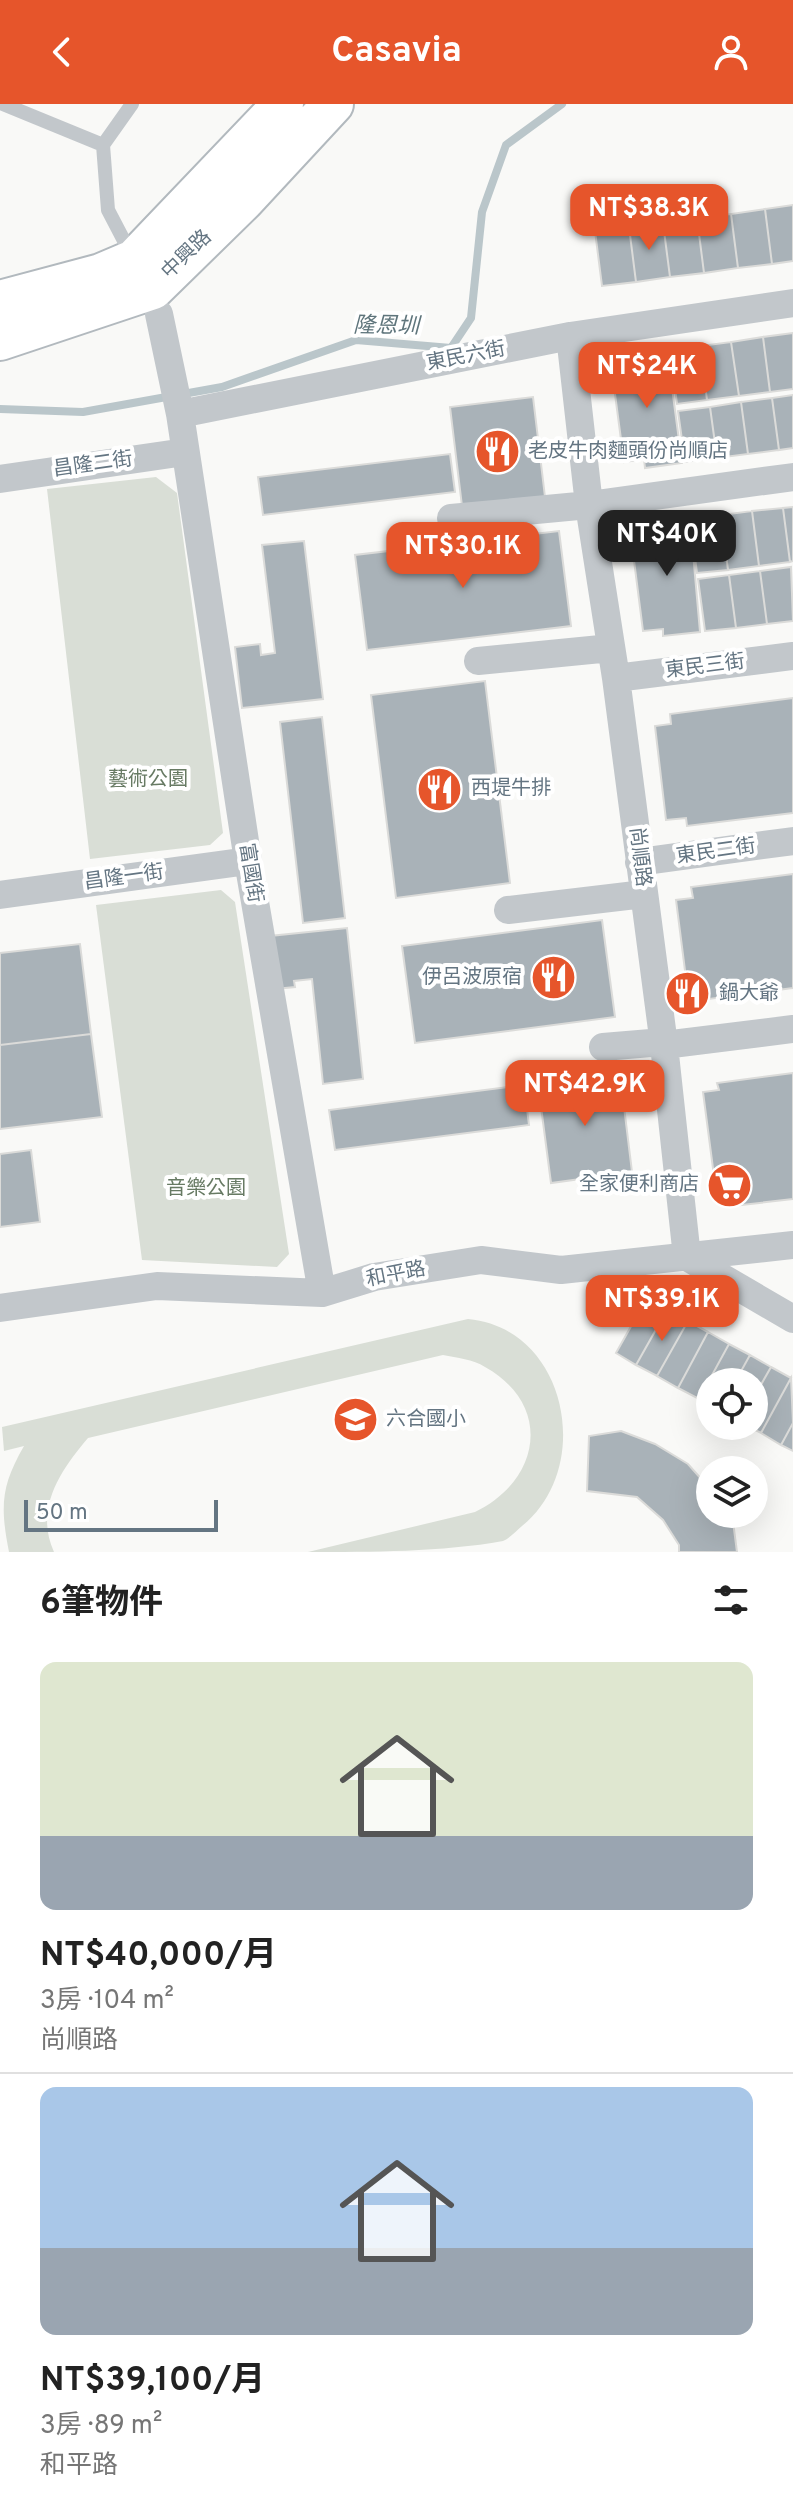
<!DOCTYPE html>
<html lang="zh-TW">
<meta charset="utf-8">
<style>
body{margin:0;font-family:Overpass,"Noto Sans TC",sans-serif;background:#f2f2f2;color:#222;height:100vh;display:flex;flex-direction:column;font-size:30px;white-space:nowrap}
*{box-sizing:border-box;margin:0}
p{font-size:26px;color:#767676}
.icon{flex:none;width:44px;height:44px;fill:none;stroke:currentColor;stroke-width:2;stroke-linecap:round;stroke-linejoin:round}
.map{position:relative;height:1448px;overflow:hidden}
.sheet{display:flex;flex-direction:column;background:#fff;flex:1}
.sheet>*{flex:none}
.controls{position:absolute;left:696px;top:1264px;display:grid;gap:16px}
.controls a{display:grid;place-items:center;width:72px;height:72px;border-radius:50%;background:#fff;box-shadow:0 8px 32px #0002;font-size:40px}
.scale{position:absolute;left:24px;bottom:20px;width:194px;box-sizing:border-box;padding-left:8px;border:4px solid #647582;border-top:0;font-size:22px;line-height:28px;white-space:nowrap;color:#647582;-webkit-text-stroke:6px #fff;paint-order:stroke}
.price{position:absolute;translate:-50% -68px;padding:0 18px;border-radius:16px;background:#e6552b;color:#fff;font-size:26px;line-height:52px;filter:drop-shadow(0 2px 4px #0008)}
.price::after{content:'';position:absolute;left:50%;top:48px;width:24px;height:18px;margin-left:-12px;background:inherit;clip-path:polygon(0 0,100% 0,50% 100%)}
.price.active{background:#222;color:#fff}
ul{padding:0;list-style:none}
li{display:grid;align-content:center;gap:16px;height:424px;padding:0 40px}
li+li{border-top:2px solid #e0e0e0}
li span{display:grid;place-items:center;height:248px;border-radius:16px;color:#555}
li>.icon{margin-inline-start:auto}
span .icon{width:144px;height:144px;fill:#fffc;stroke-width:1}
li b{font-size:34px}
h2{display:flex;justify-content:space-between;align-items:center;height:96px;padding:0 40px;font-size:34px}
header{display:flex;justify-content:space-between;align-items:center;height:104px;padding:0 40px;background:#e6552b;color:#fff;font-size:36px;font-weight:700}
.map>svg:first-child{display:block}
.green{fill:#d9ded6}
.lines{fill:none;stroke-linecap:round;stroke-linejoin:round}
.stream{stroke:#bac6ca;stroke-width:8}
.building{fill:#a9b2b8;stroke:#dbdbd9;stroke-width:2}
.secondary-casing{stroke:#b2b9be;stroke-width:44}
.lane{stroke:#c2c7cb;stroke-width:14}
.street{stroke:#c2c7cb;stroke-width:28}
.secondary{stroke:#fff;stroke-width:40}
.labels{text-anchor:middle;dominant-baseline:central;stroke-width:8;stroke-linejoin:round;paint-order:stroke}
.street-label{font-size:20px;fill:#647582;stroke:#fff}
.poi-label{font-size:20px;fill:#647582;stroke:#fff;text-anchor:start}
.park-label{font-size:20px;fill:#677a63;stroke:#fff}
.water-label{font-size:22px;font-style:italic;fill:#5f757c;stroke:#fff}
</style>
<header><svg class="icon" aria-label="back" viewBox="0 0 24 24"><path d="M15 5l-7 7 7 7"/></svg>Casavia<svg class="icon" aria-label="person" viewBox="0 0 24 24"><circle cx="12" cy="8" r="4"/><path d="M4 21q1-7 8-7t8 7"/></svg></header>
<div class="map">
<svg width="793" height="1448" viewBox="0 0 793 1448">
<rect width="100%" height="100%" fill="#f9f9f7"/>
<path class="green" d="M 156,373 L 177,389 L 223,729 L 210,741 L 90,755 L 47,385 Z
M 221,786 L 235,798 L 289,1150 L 277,1163 L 142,1156 L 96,801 Z
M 468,1215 C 567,1224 595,1363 522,1422 C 516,1427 510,1434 503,1437 C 443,1448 370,1448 308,1448 L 475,1408 C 541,1376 553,1301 485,1263 C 473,1255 457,1254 443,1251 L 88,1334 C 61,1366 34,1404 54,1448 L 9,1448 C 0,1402 1,1382 24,1342 L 4,1347 L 2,1323 Z"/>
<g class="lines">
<path class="stream" d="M 0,305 L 83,308 L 222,283 L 356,236 L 451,244 L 471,214 L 482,108 L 506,41 L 562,0"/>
</g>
<path class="building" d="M 793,101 L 793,157 L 772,160 L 765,105 Z
M 765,105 L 772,160 L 738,164 L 731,110 Z
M 731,110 L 738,164 L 704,169 L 697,114 Z
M 697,114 L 704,169 L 670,173 L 663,119 Z
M 663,119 L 670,173 L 636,178 L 629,123 Z
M 629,123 L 636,178 L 602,182 L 595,127 Z
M 793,229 L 793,285 L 770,288 L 763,233 Z
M 763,233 L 770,288 L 739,292 L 731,238 Z
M 731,238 L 739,292 L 707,296 L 700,242 Z
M 700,242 L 707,296 L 677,300 L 670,246 Z
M 667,246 L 682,359 L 645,364 L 644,355 L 624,358 L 611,260 L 628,258 L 627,251 Z
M 793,291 L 793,344 L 779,346 L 772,294 Z
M 533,293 L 545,393 L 462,402 L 450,303 Z
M 772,294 L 779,346 L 748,350 L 741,298 Z
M 741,298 L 748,350 L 717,354 L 710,303 Z
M 710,303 L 717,354 L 685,358 L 678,307 Z
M 450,350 L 455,388 L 263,411 L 258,373 Z
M 793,403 L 793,457 L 790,458 L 783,404 Z
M 783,404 L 790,458 L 759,462 L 752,407 Z
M 752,407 L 759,462 L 728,466 L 721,411 Z
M 721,411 L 728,466 L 697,469 L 690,415 Z
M 690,415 L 700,528 L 663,532 L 663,525 L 643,527 L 631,433 L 647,431 L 646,420 Z
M 559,427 L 571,522 L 367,546 L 355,451 Z
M 304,437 L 323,595 L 242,604 L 235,543 L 260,540 L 261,551 L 275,549 L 262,441 Z
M 791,463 L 793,517 L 767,520 L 760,467 Z
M 760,467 L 767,520 L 736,524 L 729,471 Z
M 729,471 L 736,524 L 705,527 L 698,475 Z
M 485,577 L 510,779 L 396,794 L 371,591 Z
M 793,594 L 793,709 L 687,722 L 686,714 L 666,716 L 655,622 L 671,620 L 670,610 Z
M 322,613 L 345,814 L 303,819 L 280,618 Z
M 793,770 L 793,884 L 709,895 L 708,887 L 688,890 L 676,796 L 693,794 L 691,783 Z
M 602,816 L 615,913 L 415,939 L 402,842 Z
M 347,824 L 363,975 L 323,980 L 312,875 L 294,877 L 295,883 L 275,885 L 270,832 Z
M 80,840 L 91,930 L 0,941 L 0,849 Z
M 91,930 L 102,1013 L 0,1025 L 0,941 Z
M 793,969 L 793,1095 L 733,1102 L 731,1093 L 717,1095 L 703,988 L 719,986 L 717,979 Z
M 620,970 L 632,1068 L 551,1079 L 538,980 Z
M 524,981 L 529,1021 L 335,1046 L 329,1006 Z
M 31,1046 L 40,1118 L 0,1123 L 0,1050 Z
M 647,1194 L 667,1206 L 636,1261 L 616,1249 Z
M 667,1206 L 688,1217 L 657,1272 L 636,1261 Z
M 688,1217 L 708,1228 L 678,1284 L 657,1272 Z
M 708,1228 L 729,1240 L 699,1295 L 678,1284 Z
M 729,1240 L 750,1251 L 735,1278 L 710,1278 L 710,1301 L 699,1295 Z
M 750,1251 L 771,1263 L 754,1293 L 754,1278 L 735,1278 Z
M 771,1263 L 791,1274 L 761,1329 L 747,1322 L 754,1322 L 754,1293 Z
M 791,1274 L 793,1319 L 781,1341 L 761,1329 Z
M 793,1319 L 793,1347 L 781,1341 Z
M 621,1327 L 655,1340 L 688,1360 L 710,1385 L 710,1410 L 732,1410 L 737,1448 L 679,1448 L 679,1441 L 663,1416 L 637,1393 L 587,1387 L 589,1332 Z"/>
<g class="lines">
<defs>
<path id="secondary" d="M 0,197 L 101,170 L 134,156 L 283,0
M 0,236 L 153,185 L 244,96 L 333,0"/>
</defs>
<use href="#secondary" class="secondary-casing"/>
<path class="lane" d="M 3,0 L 103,41 L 108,106 L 132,152
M 103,41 L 132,0"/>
<path class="street" d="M 159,210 L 180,310
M 570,232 L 589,401 L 616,574 L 664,941 L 687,1153
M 0,375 L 185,348
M 451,414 L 589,401 L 793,373
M 478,557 L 611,544
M 616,574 L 793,552
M 639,758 L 793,737
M 0,791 L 248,757
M 508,806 L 644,790
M 664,941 L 793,925
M 603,943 L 663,938
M 687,1153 L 793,1215
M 322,1189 L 248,757 L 180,310 L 570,232 L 793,199
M 0,1204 L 157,1182 L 322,1189 L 374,1173 L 481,1156 L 561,1166 L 793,1141"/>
<use href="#secondary" class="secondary"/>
</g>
<defs>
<symbol id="restaurant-disc" viewBox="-11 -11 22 22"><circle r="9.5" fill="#e6552b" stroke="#fff"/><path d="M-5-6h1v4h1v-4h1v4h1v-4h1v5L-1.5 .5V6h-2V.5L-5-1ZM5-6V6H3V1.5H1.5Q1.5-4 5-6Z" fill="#fff"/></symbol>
<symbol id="supermarket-disc" viewBox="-11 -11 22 22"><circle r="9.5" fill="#e6552b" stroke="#fff"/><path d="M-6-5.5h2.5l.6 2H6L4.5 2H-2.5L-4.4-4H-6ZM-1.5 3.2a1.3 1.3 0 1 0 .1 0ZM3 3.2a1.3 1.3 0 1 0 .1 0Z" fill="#fff"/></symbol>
<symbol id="school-disc" viewBox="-11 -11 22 22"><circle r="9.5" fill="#e6552b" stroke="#fff"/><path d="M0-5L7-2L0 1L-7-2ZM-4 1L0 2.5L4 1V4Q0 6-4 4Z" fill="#fff"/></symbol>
</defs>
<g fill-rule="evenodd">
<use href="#restaurant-disc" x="472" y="322" width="51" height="51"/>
<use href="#restaurant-disc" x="414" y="660" width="51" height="51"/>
<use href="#restaurant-disc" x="528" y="848" width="51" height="51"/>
<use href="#restaurant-disc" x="662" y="864" width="51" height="51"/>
<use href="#supermarket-disc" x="704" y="1056" width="51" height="51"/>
<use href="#school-disc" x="330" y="1290" width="51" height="51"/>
</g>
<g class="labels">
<g class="street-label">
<text transform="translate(187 151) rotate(-44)">中興路</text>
<text transform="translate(466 253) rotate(-11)">東民六街</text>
<text transform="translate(93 361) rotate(-8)">昌隆二街</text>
<text transform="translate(705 563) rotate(-7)">東民三街</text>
<text transform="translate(716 748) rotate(-8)">東民二街</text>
<text transform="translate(639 753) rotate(83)">尚順路</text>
<text transform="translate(250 769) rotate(81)">富國街</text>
<text transform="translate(124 774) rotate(-8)">昌隆一街</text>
<text transform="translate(396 1171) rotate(-11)">和平路</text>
</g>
<g class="poi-label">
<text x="528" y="348">老皮牛肉麵頭份尚順店</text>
<text x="471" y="685">西堤牛排</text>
<text x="522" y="874" text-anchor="end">伊呂波原宿</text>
<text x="719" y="890">鍋大爺</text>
<text x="699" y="1081" text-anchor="end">全家便利商店</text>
<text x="386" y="1316">六合國小</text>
</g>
<g class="park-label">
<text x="148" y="676">藝術公園</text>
<text x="206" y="1085">音樂公園</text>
</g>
<g class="water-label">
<text transform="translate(386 223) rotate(1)">隆恩圳</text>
</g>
</g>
</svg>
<div class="controls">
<a><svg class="icon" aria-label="locate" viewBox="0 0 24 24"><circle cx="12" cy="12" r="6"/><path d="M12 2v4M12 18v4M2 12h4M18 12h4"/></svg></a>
<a><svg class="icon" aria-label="layers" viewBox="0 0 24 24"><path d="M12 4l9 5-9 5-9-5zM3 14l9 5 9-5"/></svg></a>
</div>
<div class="scale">50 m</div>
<b class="price" style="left:649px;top:148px">NT$38.3K</b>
<b class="price" style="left:647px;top:306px">NT$24K</b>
<b class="price active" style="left:667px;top:474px">NT$40K</b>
<b class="price" style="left:463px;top:486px">NT$30.1K</b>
<b class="price" style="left:585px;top:1024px">NT$42.9K</b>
<b class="price" style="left:662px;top:1239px">NT$39.1K</b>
</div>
<section class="sheet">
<h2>6筆物件<svg class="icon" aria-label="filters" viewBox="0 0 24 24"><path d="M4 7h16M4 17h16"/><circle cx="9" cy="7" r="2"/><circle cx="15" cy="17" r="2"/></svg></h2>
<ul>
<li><span style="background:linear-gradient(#dfe7d0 70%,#9aa5b1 0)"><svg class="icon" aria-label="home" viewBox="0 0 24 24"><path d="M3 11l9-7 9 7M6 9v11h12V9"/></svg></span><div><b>NT$40,000/月</b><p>3房 · 104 m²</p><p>尚順路</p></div></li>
<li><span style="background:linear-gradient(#a9c7e8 65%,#9aa5b1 0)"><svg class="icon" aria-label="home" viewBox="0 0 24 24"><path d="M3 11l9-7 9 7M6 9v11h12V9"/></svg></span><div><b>NT$39,100/月</b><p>3房 · 89 m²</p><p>和平路</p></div></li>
</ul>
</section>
